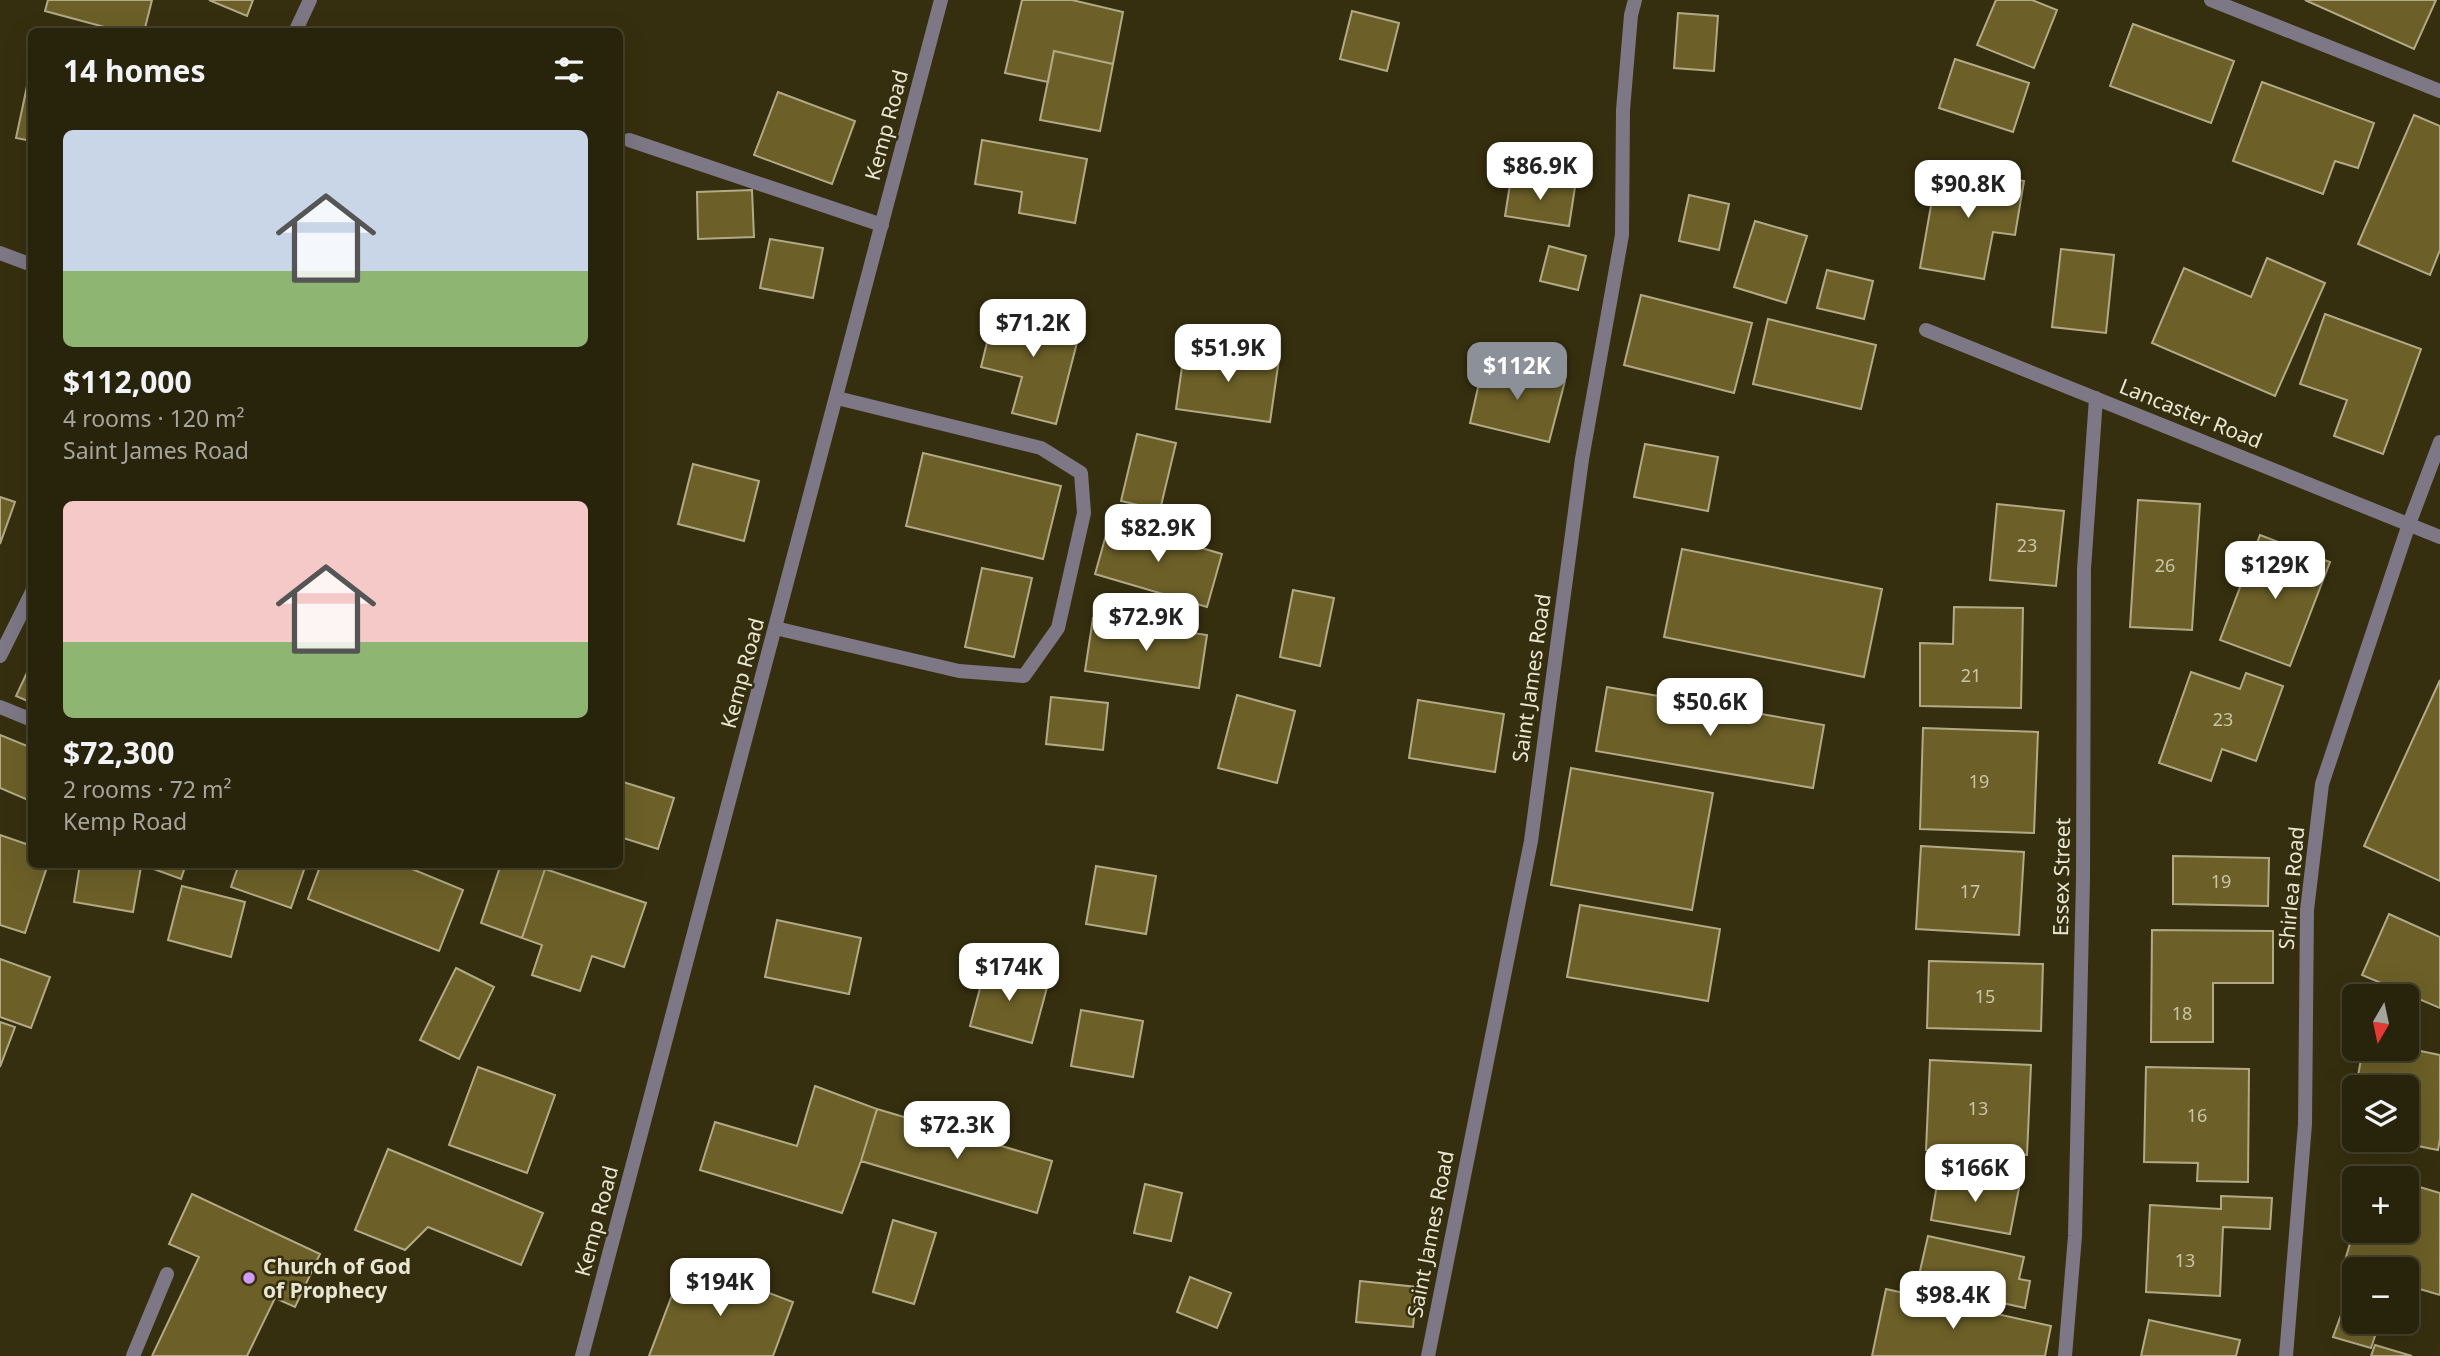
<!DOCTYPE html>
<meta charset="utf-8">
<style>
body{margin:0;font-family:"Noto Sans",sans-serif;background:#302b14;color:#f1f3f6;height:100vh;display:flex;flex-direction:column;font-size:26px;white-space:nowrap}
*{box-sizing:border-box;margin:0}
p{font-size:23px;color:#a5a49d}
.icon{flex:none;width:38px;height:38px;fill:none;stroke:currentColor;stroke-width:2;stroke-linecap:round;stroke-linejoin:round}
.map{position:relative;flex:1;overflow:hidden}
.sheet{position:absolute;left:28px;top:28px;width:595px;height:840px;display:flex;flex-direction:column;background:#28230b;border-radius:10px;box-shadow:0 7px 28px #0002,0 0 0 2px #44402c}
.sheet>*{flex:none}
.needle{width:46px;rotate:189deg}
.tools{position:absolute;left:2342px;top:984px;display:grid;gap:14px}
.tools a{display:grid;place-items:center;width:77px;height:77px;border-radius:10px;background:#28230b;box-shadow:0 7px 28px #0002,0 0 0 2px #44402c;font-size:35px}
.price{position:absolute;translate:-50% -60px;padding:0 16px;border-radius:14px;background:#fff;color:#222;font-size:23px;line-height:46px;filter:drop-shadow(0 2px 4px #0008)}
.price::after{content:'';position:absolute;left:50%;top:42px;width:21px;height:16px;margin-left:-10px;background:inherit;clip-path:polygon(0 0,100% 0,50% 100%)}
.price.current{background:#8c9099;color:#fff}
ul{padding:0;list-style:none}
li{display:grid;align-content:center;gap:14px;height:371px;padding:0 35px}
li span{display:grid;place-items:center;height:217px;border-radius:10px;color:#555}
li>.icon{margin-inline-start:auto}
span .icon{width:126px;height:126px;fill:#fffc;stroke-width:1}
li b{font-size:30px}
h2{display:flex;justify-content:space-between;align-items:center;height:84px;padding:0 35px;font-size:30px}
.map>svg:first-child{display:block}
.building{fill:#6c6028;stroke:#b2aa86;stroke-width:2}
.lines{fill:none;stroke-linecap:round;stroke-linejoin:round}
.service{stroke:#7e7785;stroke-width:14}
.minor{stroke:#7e7785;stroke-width:14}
.tertiary{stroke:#7e7785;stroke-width:14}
.poi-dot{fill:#d29cfd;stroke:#362f0f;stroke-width:2.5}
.labels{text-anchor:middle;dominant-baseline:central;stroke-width:5;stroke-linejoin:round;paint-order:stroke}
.number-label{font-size:18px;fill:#cac4a9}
.street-label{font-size:21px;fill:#eae6d4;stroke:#362f0f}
.poi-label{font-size:21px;font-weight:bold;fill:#eae6d4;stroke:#362f0f;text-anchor:start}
</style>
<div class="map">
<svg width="2440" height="1356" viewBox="0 0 2440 1356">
<rect width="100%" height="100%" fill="#362f0f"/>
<path class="building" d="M 48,0 L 152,0 L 144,32 L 123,32 L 45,11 Z
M 209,0 L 253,0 L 247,16 Z
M 1022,0 L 1072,0 L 1123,12 L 1113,64 L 1054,51 L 1048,82 L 1005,73 Z
M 1996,0 L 2032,0 L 2057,10 L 2034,68 L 1977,45 Z
M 2305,0 L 2436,0 L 2414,49 Z
M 1352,11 L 1399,23 L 1387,71 L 1340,59 Z
M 1678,13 L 1718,16 L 1714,71 L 1674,68 Z
M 2133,24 L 2234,61 L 2211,123 L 2110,86 Z
M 1054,51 L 1113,64 L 1100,131 L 1040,120 Z
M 1955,59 L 2029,83 L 2013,132 L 1939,108 Z
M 30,72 L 32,72 L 32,141 L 16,138 Z
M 2262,82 L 2374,123 L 2358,168 L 2335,161 L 2323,194 L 2233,161 Z
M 778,92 L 855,121 L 832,184 L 754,155 Z
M 2414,115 L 2440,126 L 2440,250 L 2430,275 L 2358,244 Z
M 982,140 L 1087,159 L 1075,223 L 1019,213 L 1022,192 L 975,184 Z
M 1938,166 L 2024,181 L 2015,235 L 1993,232 L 1984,279 L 1920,268 Z
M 1511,178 L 1575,187 L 1569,226 L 1505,216 Z
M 752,190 L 754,237 L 698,239 L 697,192 Z
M 1689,195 L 1729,204 L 1719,250 L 1679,241 Z
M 1755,221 L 1807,236 L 1786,303 L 1734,287 Z
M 770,239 L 823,248 L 813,298 L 760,288 Z
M 1549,246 L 1586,256 L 1578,290 L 1540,281 Z
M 2061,249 L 2114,255 L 2106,333 L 2052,327 Z
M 2267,258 L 2325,283 L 2275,396 L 2152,343 L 2184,268 L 2251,297 Z
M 1827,270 L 1873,281 L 1864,319 L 1817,308 Z
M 1641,295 L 1752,323 L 1734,393 L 1624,365 Z
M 996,306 L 1081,327 L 1056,424 L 1012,413 L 1022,377 L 981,367 Z
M 2325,314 L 2421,349 L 2383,454 L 2334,436 L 2347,400 L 2300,384 Z
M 1768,319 L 1876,345 L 1861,409 L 1753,384 Z
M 1185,346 L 1279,359 L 1270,422 L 1176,409 Z
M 1484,361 L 1565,381 L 1549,442 L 1470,423 Z
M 1137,434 L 1176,443 L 1160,510 L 1121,501 Z
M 1645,444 L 1718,457 L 1708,511 L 1634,497 Z
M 923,453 L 1061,486 L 1043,559 L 906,526 Z
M 693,464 L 759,481 L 744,541 L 678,524 Z
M 0,497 L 15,502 L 0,544 Z
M 2138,500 L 2200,504 L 2192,630 L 2130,627 Z
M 1997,504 L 2064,511 L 2056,586 L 1990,580 Z
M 1110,521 L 1222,554 L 1207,607 L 1095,574 Z
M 2260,535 L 2330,562 L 2290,666 L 2220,640 Z
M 1682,549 L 1882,589 L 1864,677 L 1664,637 Z
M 982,568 L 1032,578 L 1014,657 L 965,647 Z
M 1293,590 L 1334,598 L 1320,666 L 1280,657 Z
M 1954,607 L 2023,608 L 2021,708 L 1920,706 L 1920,643 L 1953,644 Z
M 1093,618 L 1207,635 L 1199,688 L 1085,671 Z
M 32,662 L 32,703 L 16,696 Z
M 2191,672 L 2240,689 L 2246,673 L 2283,686 L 2256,761 L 2222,749 L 2211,781 L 2159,763 Z
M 2440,680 L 2440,881 L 2364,846 Z
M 1607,687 L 1824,725 L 1813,788 L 1596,751 Z
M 1237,695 L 1295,711 L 1277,783 L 1218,768 Z
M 1051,697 L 1108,703 L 1103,750 L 1046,744 Z
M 1418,700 L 1504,714 L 1495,772 L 1409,758 Z
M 1923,728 L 2038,732 L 2034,833 L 1920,829 Z
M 0,735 L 32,748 L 32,791 L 28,800 L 0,788 Z
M 1571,768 L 1713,793 L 1692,910 L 1551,885 Z
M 620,781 L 674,798 L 658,849 L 620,837 Z
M 0,835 L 32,846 L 32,864 L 48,864 L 25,933 L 0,925 Z
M 1921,846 L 2024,852 L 2019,935 L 1916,929 Z
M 2173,856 L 2269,858 L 2268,906 L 2173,904 Z
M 80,864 L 127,864 L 141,867 L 133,912 L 74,902 Z
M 140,864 L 186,864 L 181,879 Z
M 239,864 L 306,864 L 291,908 L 231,887 Z
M 321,864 L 400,864 L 463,890 L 439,951 L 308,899 Z
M 501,864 L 530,864 L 545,869 L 522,938 L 481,923 Z
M 1096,866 L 1156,876 L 1146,934 L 1086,924 Z
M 545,869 L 646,903 L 624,967 L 592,956 L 580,991 L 532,975 L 542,945 L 522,938 Z
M 182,886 L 245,902 L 231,957 L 168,940 Z
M 1580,905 L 1720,929 L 1708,1001 L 1567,977 Z
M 2389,914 L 2440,937 L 2440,1008 L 2362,975 Z
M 777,920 L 861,938 L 849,994 L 765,977 Z
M 2152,930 L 2273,931 L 2273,983 L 2213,983 L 2213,1042 L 2151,1042 Z
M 0,959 L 50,977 L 31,1028 L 0,1017 Z
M 1929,961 L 2043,964 L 2041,1031 L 1927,1028 Z
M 987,962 L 1049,980 L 1032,1043 L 970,1026 Z
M 456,968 L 494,987 L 459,1059 L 420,1040 Z
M 1081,1010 L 1143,1021 L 1133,1077 L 1071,1066 Z
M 0,1022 L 15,1027 L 0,1067 Z
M 2363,1048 L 2406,1048 L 2440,1055 L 2440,1139 L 2438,1150 L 2382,1139 L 2406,1139 L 2406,1087 L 2356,1087 Z
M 1930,1060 L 2031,1065 L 2027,1155 L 1926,1150 Z
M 478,1067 L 555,1095 L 527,1173 L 449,1145 Z
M 2146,1067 L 2249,1069 L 2248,1182 L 2197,1181 L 2198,1163 L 2144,1162 Z
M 815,1086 L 877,1109 L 861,1161 L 842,1213 L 700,1170 L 715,1122 L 797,1146 Z
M 2354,1097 L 2354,1134 L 2347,1132 Z
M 877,1109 L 1052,1161 L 1037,1213 L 861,1161 Z
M 388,1149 L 543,1213 L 521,1265 L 428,1227 L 405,1250 L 355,1230 Z
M 1939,1173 L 2019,1188 L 2010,1234 L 1931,1220 Z
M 2406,1183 L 2440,1193 L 2440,1295 L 2406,1285 L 2406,1269 L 2354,1270 L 2343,1267 L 2354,1230 L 2406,1230 Z
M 1145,1184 L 1182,1193 L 1171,1241 L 1134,1233 Z
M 192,1194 L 320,1254 L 295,1307 L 275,1298 L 247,1356 L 152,1356 L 199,1257 L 169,1244 Z
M 2221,1196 L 2272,1198 L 2270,1229 L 2223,1227 L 2220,1296 L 2146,1292 L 2150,1205 L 2221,1209 Z
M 893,1220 L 936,1233 L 914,1304 L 873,1292 Z
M 1928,1236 L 2024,1257 L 2019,1279 L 2030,1281 L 2025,1308 L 1917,1284 Z
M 685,1261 L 793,1302 L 773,1356 L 649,1356 Z
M 1190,1277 L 1231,1293 L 1217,1328 L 1177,1312 Z
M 1360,1281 L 1417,1287 L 1413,1327 L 1356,1322 Z
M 1886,1289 L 2051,1326 L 2045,1356 L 1872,1356 Z
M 2341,1315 L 2354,1319 L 2354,1321 L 2378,1327 L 2371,1348 L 2333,1337 Z
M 2149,1320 L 2240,1340 L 2236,1356 L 2141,1356 Z
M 2375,1345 L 2412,1356 L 2371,1356 Z"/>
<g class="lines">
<path class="service" d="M 629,140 L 882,225
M 133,1356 L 167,1274"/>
<path class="minor" d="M 2211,0 L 2440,91
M 295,32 L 310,0
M 0,253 L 32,265
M 1926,330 L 2440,537
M 775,628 L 959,671 L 1024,676 L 1058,628 L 1084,513 L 1081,473 L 1041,448 L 837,398
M 0,656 L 32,592
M 0,707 L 32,720
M 1428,1356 L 1531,841 L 1582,459 L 1622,235 L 1623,110 L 1631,15 L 1635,0
M 2065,1356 L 2075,1236 L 2083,879 L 2084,569 L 2096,398
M 2286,1356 L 2305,1124 L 2307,910 L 2322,784 L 2409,524 L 2440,442"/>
<path class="tertiary" d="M 582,1356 L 941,0"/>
</g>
<circle class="poi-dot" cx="249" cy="1278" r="7"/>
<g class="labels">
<g class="number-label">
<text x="2027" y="545">23</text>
<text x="2165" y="565">26</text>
<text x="1971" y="675">21</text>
<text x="2223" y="719">23</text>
<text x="1979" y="781">19</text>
<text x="2221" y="881">19</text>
<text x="1970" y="891">17</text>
<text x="1985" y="996">15</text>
<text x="2182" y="1013">18</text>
<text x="1978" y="1108">13</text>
<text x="2197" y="1115">16</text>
<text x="2185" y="1260">13</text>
</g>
<g class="street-label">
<text transform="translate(886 125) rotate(-75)">Kemp Road</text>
<text transform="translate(2191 413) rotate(22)">Lancaster Road</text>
<text transform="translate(742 673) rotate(-75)">Kemp Road</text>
<text transform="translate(1531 678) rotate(-82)">Saint James Road</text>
<text transform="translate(2061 877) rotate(-89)">Essex Street</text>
<text transform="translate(2291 888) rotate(-85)">Shirlea Road</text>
<text transform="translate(596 1221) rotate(-75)">Kemp Road</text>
<text transform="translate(1430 1234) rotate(-79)">Saint James Road</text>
</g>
<g class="poi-label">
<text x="263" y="1266">Church of God<tspan x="263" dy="24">of Prophecy</tspan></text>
</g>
</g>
</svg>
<div class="tools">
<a><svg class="needle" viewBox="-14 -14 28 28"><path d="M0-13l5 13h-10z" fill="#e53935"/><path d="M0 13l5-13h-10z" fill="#a5a49d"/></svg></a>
<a><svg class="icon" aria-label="layers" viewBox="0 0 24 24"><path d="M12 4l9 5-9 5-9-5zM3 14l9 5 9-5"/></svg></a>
<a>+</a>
<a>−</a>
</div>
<b class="price" style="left:1540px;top:202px">$86.9K</b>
<b class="price" style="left:1968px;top:220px">$90.8K</b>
<b class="price" style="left:1033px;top:359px">$71.2K</b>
<b class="price" style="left:1228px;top:384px">$51.9K</b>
<b class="price current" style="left:1517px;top:402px">$112K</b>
<b class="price" style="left:1158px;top:564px">$82.9K</b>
<b class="price" style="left:2275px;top:601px">$129K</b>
<b class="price" style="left:1146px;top:653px">$72.9K</b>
<b class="price" style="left:1710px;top:738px">$50.6K</b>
<b class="price" style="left:1009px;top:1003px">$174K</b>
<b class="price" style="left:957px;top:1161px">$72.3K</b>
<b class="price" style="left:1975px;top:1204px">$166K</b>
<b class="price" style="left:720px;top:1318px">$194K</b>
<b class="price" style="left:1953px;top:1331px">$98.4K</b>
<section class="sheet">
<h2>14 homes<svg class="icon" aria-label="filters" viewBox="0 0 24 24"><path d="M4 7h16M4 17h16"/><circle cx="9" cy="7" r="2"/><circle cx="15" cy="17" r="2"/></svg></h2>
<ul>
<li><span style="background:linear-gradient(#c9d6e8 65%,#8fb573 0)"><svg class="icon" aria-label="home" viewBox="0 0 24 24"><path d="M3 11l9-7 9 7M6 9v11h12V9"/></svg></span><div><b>$112,000</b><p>4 rooms · 120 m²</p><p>Saint James Road</p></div></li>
<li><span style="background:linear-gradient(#f6c9c9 65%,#8fb573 0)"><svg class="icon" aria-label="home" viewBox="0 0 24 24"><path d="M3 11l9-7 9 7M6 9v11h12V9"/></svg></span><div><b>$72,300</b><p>2 rooms · 72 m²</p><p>Kemp Road</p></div></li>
</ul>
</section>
</div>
